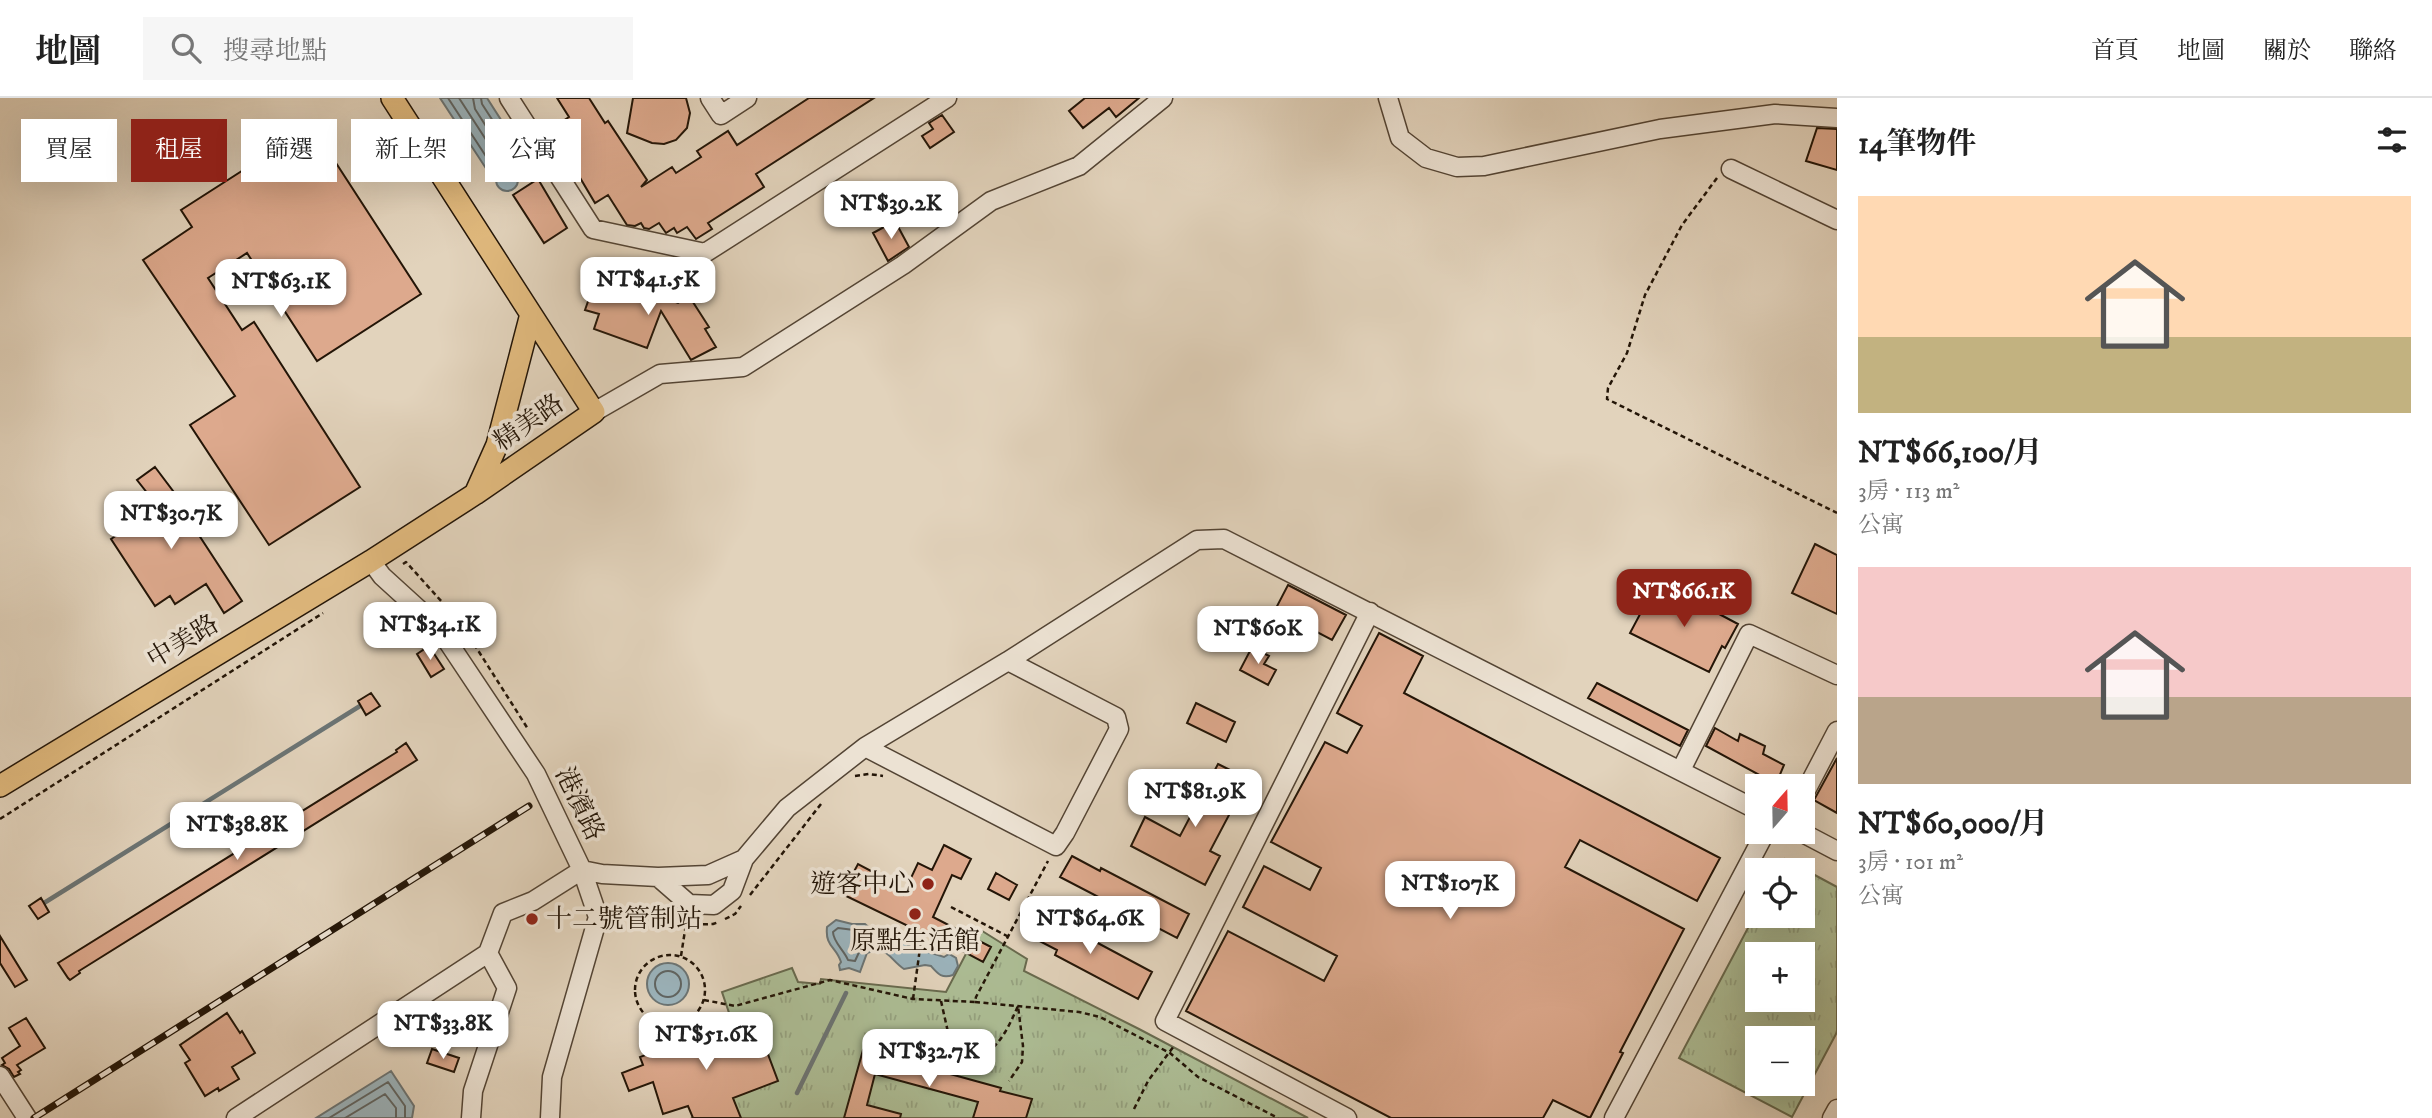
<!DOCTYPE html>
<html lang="zh-TW">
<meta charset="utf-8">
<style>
body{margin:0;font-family:"IM FELL DW Pica","Noto Serif TC",serif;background:#f6f6f6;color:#222;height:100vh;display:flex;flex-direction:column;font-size:26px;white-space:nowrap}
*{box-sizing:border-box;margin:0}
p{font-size:23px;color:#767676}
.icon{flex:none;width:38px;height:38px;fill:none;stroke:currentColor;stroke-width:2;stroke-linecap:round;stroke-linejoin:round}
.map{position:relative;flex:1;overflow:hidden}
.details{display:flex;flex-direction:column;background:#fff;width:595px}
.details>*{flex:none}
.guide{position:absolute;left:21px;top:21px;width:665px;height:63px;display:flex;gap:14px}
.needle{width:46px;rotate:20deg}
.fabs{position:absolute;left:1745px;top:676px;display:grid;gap:14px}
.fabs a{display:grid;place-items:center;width:70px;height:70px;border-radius:0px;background:#fff;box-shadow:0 7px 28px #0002;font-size:35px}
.price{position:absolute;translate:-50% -60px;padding:0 16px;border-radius:14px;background:#fff;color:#222;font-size:23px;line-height:46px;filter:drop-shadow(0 2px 4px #0008)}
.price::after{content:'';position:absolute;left:50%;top:42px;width:21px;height:16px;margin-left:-10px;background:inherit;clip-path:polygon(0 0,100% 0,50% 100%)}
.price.active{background:#8f2418;color:#fff}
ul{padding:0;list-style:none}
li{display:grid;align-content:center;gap:14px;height:371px;padding:0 21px}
li span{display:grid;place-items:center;height:217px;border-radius:0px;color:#555}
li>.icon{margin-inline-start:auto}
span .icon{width:126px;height:126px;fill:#fffc;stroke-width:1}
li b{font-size:30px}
h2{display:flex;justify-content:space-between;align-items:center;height:84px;padding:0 21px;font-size:30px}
.chip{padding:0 24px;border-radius:0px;background:#fff;box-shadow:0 7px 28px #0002;font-size:24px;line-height:63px}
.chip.active{background:#8f2418;color:#fff}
header{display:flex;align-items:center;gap:42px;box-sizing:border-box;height:98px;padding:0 35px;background:#fff;border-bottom:2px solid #e0e0e0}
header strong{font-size:33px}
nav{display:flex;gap:38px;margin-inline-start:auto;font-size:24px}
.search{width:490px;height:63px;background:#f6f6f6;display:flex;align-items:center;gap:18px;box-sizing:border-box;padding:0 24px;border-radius:0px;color:#767676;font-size:26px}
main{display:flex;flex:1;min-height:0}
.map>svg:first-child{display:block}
.grass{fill:url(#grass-tufts);stroke:#686a4e;stroke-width:2;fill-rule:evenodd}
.water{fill:#9bb4bd;stroke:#6b7474;stroke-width:2}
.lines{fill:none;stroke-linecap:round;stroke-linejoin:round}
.shore{stroke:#5f6462;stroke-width:2}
.stream{stroke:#6b7474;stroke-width:4.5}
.building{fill:#dda98d;stroke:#231507;stroke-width:2}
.minor-casing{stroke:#534434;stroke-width:21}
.major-casing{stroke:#231507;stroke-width:24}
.path{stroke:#231507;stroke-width:2.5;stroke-dasharray:5 3.5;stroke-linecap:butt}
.minor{stroke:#ece2d3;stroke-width:18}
.major{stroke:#e1ba7e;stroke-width:21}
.rail-casing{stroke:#231507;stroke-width:7}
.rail{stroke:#ece2d3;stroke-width:4.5;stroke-dasharray:13;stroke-linecap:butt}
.poi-dot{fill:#8f2418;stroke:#ece2d3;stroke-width:2.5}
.labels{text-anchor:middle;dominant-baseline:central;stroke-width:7;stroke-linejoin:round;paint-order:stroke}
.street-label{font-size:26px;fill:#231507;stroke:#ece2d3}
.poi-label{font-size:26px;fill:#231507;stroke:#ece2d3;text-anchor:end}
</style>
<header>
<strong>地圖</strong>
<div class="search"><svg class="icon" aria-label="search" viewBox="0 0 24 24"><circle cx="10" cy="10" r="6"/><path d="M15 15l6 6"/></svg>搜尋地點</div>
<nav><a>首頁</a><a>地圖</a><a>關於</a><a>聯絡</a></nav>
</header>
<main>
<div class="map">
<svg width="1837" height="1020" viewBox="0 0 1837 1020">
<defs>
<pattern id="grass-tufts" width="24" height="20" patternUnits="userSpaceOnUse" patternTransform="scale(1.75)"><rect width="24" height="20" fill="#adbe96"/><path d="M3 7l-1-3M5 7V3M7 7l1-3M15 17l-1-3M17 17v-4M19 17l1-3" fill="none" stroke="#95a280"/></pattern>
</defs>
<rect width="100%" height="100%" fill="#e2d3bc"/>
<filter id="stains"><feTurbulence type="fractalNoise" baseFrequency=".00286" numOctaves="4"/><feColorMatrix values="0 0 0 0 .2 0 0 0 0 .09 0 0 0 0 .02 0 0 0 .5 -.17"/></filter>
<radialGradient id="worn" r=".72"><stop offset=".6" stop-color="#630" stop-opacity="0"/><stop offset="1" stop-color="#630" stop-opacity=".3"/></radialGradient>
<path class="grass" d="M 1785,761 L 1837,789 L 1837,934 L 1792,1019 L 1679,960 L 1757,813 L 1757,817 L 1802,817 L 1802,772 L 1779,772 ZM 1757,856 L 1802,856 L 1802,901 L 1757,901 ZM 1757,940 L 1802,940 L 1802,985 L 1757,985 Z
M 979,831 L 1027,861 L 1024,873 L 1139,931 L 1308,1020 L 691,1020 L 708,1014 L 748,971 L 722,894 L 792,870 L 798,884 L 820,886 L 821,881 L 946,894 Z"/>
<path class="water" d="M 440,0 L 487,0 L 530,67 L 520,74 L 511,61 L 489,75 Z
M496 82a11 11 0 1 1 22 0a11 11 0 1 1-22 0Z
M 836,822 L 852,826 L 865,826 C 874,834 882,841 893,833 L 909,848 L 944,859 L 949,856 L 956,860 L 958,868 L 953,877 C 942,881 938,876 931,868 L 925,867 L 904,871 C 889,861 887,846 867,855 L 860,874 L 849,870 L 840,872 L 839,867 L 841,864 C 836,848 825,849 827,829 Z
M647 886a21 21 0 1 1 42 0a21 21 0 1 1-42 0Z
M 391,973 L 414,1008 L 412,1020 L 316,1020 Z"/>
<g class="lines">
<path class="shore" d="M 448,0 L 489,63 L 493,64 L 510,54 L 511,51 L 482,6 L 481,0
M 459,0 L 492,51 L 496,52 L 498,47 L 475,11 L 473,0
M 838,830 L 862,833 L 871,841 L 871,845 L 861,850 L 855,863 L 848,862 C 844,852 833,844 833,834 Z
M655 886a13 13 0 1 1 26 0a13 13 0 1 1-26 0Z
M 329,1020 L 388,984 L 405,1008 L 405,1020
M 345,1020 L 385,996 L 396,1010 L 396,1020"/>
<path class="stream" d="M 44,805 L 360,608
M 797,995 L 846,895"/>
</g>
<path class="building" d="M 557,0 L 589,0 L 605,25 L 608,23 L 647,82 L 641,89 L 672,69 L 676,75 L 701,59 L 697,53 L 728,33 L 737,47 L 809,0 L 874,0 L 756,76 L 764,89 L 708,125 L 712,131 L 696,141 L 687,129 L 677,135 L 674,130 L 666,135 L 659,125 L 649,131 L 644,130 L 641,125 L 635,128 L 627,127 L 608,97 L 595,105 L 563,51 L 568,48 L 555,28 L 569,19 Z
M 633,0 L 686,0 L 690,15 L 687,30 L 676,42 L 664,46 L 652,45 L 627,35 Z
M 1085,0 L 1139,0 L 1116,19 L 1109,10 L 1083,30 L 1069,13 Z
M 942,17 L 954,34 L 930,50 L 922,38 L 933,31 L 929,25 Z
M 312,28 L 421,196 L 317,263 L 247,155 L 208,180 L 242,232 L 254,224 L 360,389 L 269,447 L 190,327 L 235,298 L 143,162 L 192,129 L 181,112 Z
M 1817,30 L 1837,31 L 1837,72 L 1806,63 Z
M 538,81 L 567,130 L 544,145 L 513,97 Z
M 895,123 L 909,149 L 888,163 L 873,135 Z
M 611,180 L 678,205 L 689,198 L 709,229 L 705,231 L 716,249 L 691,262 L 661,213 L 647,250 L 594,231 L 599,216 L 585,212 L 592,192 L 605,197 Z
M 155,369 L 176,397 L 174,399 L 242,503 L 224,515 L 206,486 L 175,506 L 170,498 L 155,508 L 111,441 L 159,410 L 137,382 Z
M 1815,446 L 1837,457 L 1837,516 L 1792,495 Z
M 1288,487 L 1346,517 L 1332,542 L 1275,512 Z
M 1655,488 L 1702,513 L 1704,508 L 1738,526 L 1725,550 L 1722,548 L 1709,574 L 1630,535 Z
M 1379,535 L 1423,558 L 1404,595 L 1720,760 L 1697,803 L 1580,742 L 1565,769 L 1684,831 L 1620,954 L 1623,955 L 1590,1020 L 1553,1002 L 1543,1020 L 1391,1020 L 1186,913 L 1228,833 L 1324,883 L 1337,858 L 1243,809 L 1264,768 L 1310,792 L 1321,770 L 1271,744 L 1325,644 L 1347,655 L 1362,628 L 1337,615 Z
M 429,548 L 444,571 L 431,579 L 417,556 Z
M 1252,549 L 1269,558 L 1264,566 L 1276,572 L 1268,587 L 1240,572 Z
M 1597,585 L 1688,632 L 1680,648 L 1588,600 Z
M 371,595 L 380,608 L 366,617 L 358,603 Z
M 1196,605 L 1235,624 L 1226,644 L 1187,625 Z
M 1715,630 L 1738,643 L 1740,636 L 1765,648 L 1763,656 L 1784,667 L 1776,686 L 1706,648 Z
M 406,645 L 417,662 L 79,873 L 80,875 L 70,882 L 68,880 L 58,865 L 397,654 L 396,652 Z
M 1837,660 L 1837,715 L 1814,702 Z
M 1218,666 L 1248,681 L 1210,753 L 1220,758 L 1205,787 L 1131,748 L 1145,719 L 1180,738 Z
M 944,747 L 971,761 L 961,781 L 952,777 L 933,819 L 991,849 L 983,864 L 944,843 L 943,845 L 842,796 L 858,766 L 873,774 L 870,781 L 903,797 L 918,765 L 932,772 Z
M 1072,758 L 1100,773 L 1101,770 L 1189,816 L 1177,840 L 1060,779 Z
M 996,775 L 1017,787 L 1009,802 L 988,791 Z
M 41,800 L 49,814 L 38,821 L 29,808 Z
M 1038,813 L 1152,874 L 1138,901 L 1055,857 L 1057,852 L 1026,836 Z
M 0,838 L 27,882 L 15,889 L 0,865 Z
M 227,915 L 240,935 L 242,933 L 255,955 L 232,969 L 239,981 L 219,993 L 218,990 L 205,998 L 185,965 L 190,962 L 180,947 Z
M 26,920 L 45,950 L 17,967 L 21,972 L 18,974 L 20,976 L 14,979 L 9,971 L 2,967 L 5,965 L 2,960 L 20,948 L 9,930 Z
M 736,923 L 743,941 L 760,935 L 778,983 L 733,1000 L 741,1020 L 693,1020 L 688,1008 L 663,1016 L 653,984 L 629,993 L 622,975 L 643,967 L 640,959 Z
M 432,951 L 459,960 L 454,974 L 427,965 Z
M 863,952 L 1001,990 L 1000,993 L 1032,1001 L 1026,1020 L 973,1020 L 978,1004 L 875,976 L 867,1007 L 901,1016 L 900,1020 L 844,1020 Z"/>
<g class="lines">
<defs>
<path id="minor" d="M 509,0 L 593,131 L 705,155 L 947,0
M 710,0 L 721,17 L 747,0
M 1388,0 L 1400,40 L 1426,60 L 1457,69 L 1484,68 L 1660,31 L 1775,16 L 1837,20
M 1731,71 L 1837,122
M 594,314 L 660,276 L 743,269 L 903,167 L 991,103 L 1079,68 L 1163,0
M 371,463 L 382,478 L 438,529 L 536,676 L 582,772 L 598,819 L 552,979 L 550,1020
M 865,649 L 1008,563
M 1681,672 L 1749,536 L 1837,577
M 1802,700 L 1837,633
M 1799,733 L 1837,753
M 658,779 L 708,777 L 744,761
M 488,855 L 503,815 L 533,803 L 582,772 L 602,776 L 658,779 L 689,806 L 714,807 L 732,793 L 744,761 L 787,710 L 865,649 L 1056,748 L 1065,735 L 1119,631 L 1116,619 L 1008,563 L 1197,442 L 1224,441 L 1757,712
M 0,978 L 27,1020
M 236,1020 L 488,855 L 507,890 L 473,993 L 471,1020
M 1347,1020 L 1165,923 L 1370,514
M 1614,1020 L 1766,733
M 1832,1020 L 1837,1011"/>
<path id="major" d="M 476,394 L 497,347 L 531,216
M 0,688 L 371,463 L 475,396 L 594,314 L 392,0"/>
</defs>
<use href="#minor" class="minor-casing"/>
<use href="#major" class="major-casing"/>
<path class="path" d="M 1717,80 L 1682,127 L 1645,197 L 1627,255 L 1608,290 L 1607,301 L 1837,415
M 403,466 L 406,464 L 460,524 L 528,631
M 855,678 L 869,676 L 883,678
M 0,721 L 323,515
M 750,797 L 821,706
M 951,809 L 1007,838
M 725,821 L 735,816 L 741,808
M 686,827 L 713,826 L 719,824
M635 892a35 35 0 1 1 70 0a35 35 0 1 1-70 0Z
M 681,858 L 686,826
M 913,901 L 921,843
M 704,902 L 735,908 L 830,882 L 913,901 L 975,904 L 976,899 L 1048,763
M 941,903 L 954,961 C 961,961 970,962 976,960 C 999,952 1009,928 1018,908 L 1023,948 L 1022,964 L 1009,983
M 975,904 L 1079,914 L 1100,919 L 1170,955 L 1198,979 L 1278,1020
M 661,927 L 685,942
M 1134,1011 L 1148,983 L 1174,948"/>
<use href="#minor" class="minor"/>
<use href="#major" class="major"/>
<defs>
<path id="rail" d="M 34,1020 L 529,708"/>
</defs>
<use href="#rail" class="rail-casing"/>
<use href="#rail" class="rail"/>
</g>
<g class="poi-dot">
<circle cx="928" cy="786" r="7"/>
<circle cx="915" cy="816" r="7"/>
<circle cx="532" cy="821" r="7"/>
</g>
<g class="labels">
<g class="street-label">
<text transform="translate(529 325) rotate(-35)">精美路</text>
<text transform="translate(183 544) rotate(-31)">中美路</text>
<text transform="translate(579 706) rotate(64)">港濱路</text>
</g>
<g class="poi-label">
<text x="914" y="786">遊客中心</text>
<text x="546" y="821" text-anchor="start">十二號管制站</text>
<text x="915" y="843" text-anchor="middle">原點生活館</text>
</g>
</g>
<rect width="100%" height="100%" filter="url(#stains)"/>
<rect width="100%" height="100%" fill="url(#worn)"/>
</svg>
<div class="fabs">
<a><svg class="needle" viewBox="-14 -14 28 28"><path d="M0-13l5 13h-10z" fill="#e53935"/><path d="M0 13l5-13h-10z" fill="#767676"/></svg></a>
<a><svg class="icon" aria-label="locate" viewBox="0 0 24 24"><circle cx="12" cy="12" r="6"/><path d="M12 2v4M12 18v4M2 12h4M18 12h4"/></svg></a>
<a>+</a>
<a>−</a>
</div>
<b class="price" style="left:891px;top:143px">NT$39.2K</b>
<b class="price" style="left:648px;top:219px">NT$41.5K</b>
<b class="price" style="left:281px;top:221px">NT$63.1K</b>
<b class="price" style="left:171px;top:453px">NT$30.7K</b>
<b class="price active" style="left:1684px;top:531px">NT$66.1K</b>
<b class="price" style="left:430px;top:564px">NT$34.1K</b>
<b class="price" style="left:1258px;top:568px">NT$60K</b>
<b class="price" style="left:1195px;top:731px">NT$81.9K</b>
<b class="price" style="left:237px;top:764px">NT$38.8K</b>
<b class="price" style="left:1450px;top:823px">NT$107K</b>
<b class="price" style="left:1090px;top:858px">NT$64.6K</b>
<b class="price" style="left:443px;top:963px">NT$33.8K</b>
<b class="price" style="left:706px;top:974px">NT$51.6K</b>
<b class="price" style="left:929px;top:991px">NT$32.7K</b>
<div class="guide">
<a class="chip">買屋</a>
<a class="chip active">租屋</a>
<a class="chip">篩選</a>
<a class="chip">新上架</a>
<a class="chip">公寓</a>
</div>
</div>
<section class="details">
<h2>14筆物件<svg class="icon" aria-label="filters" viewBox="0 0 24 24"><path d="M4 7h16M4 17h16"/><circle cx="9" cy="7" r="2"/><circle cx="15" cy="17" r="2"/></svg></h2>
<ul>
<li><span style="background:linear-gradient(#ffd9b3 65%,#c2b280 0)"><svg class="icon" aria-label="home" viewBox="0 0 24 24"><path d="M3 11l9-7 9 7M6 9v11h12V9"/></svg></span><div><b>NT$66,100/月</b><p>3房 · 113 m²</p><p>公寓</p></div></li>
<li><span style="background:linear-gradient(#f6c9c9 60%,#b9a48a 0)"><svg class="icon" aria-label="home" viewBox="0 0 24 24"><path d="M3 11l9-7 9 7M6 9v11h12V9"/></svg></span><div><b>NT$60,000/月</b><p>3房 · 101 m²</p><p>公寓</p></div></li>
</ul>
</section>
</main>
